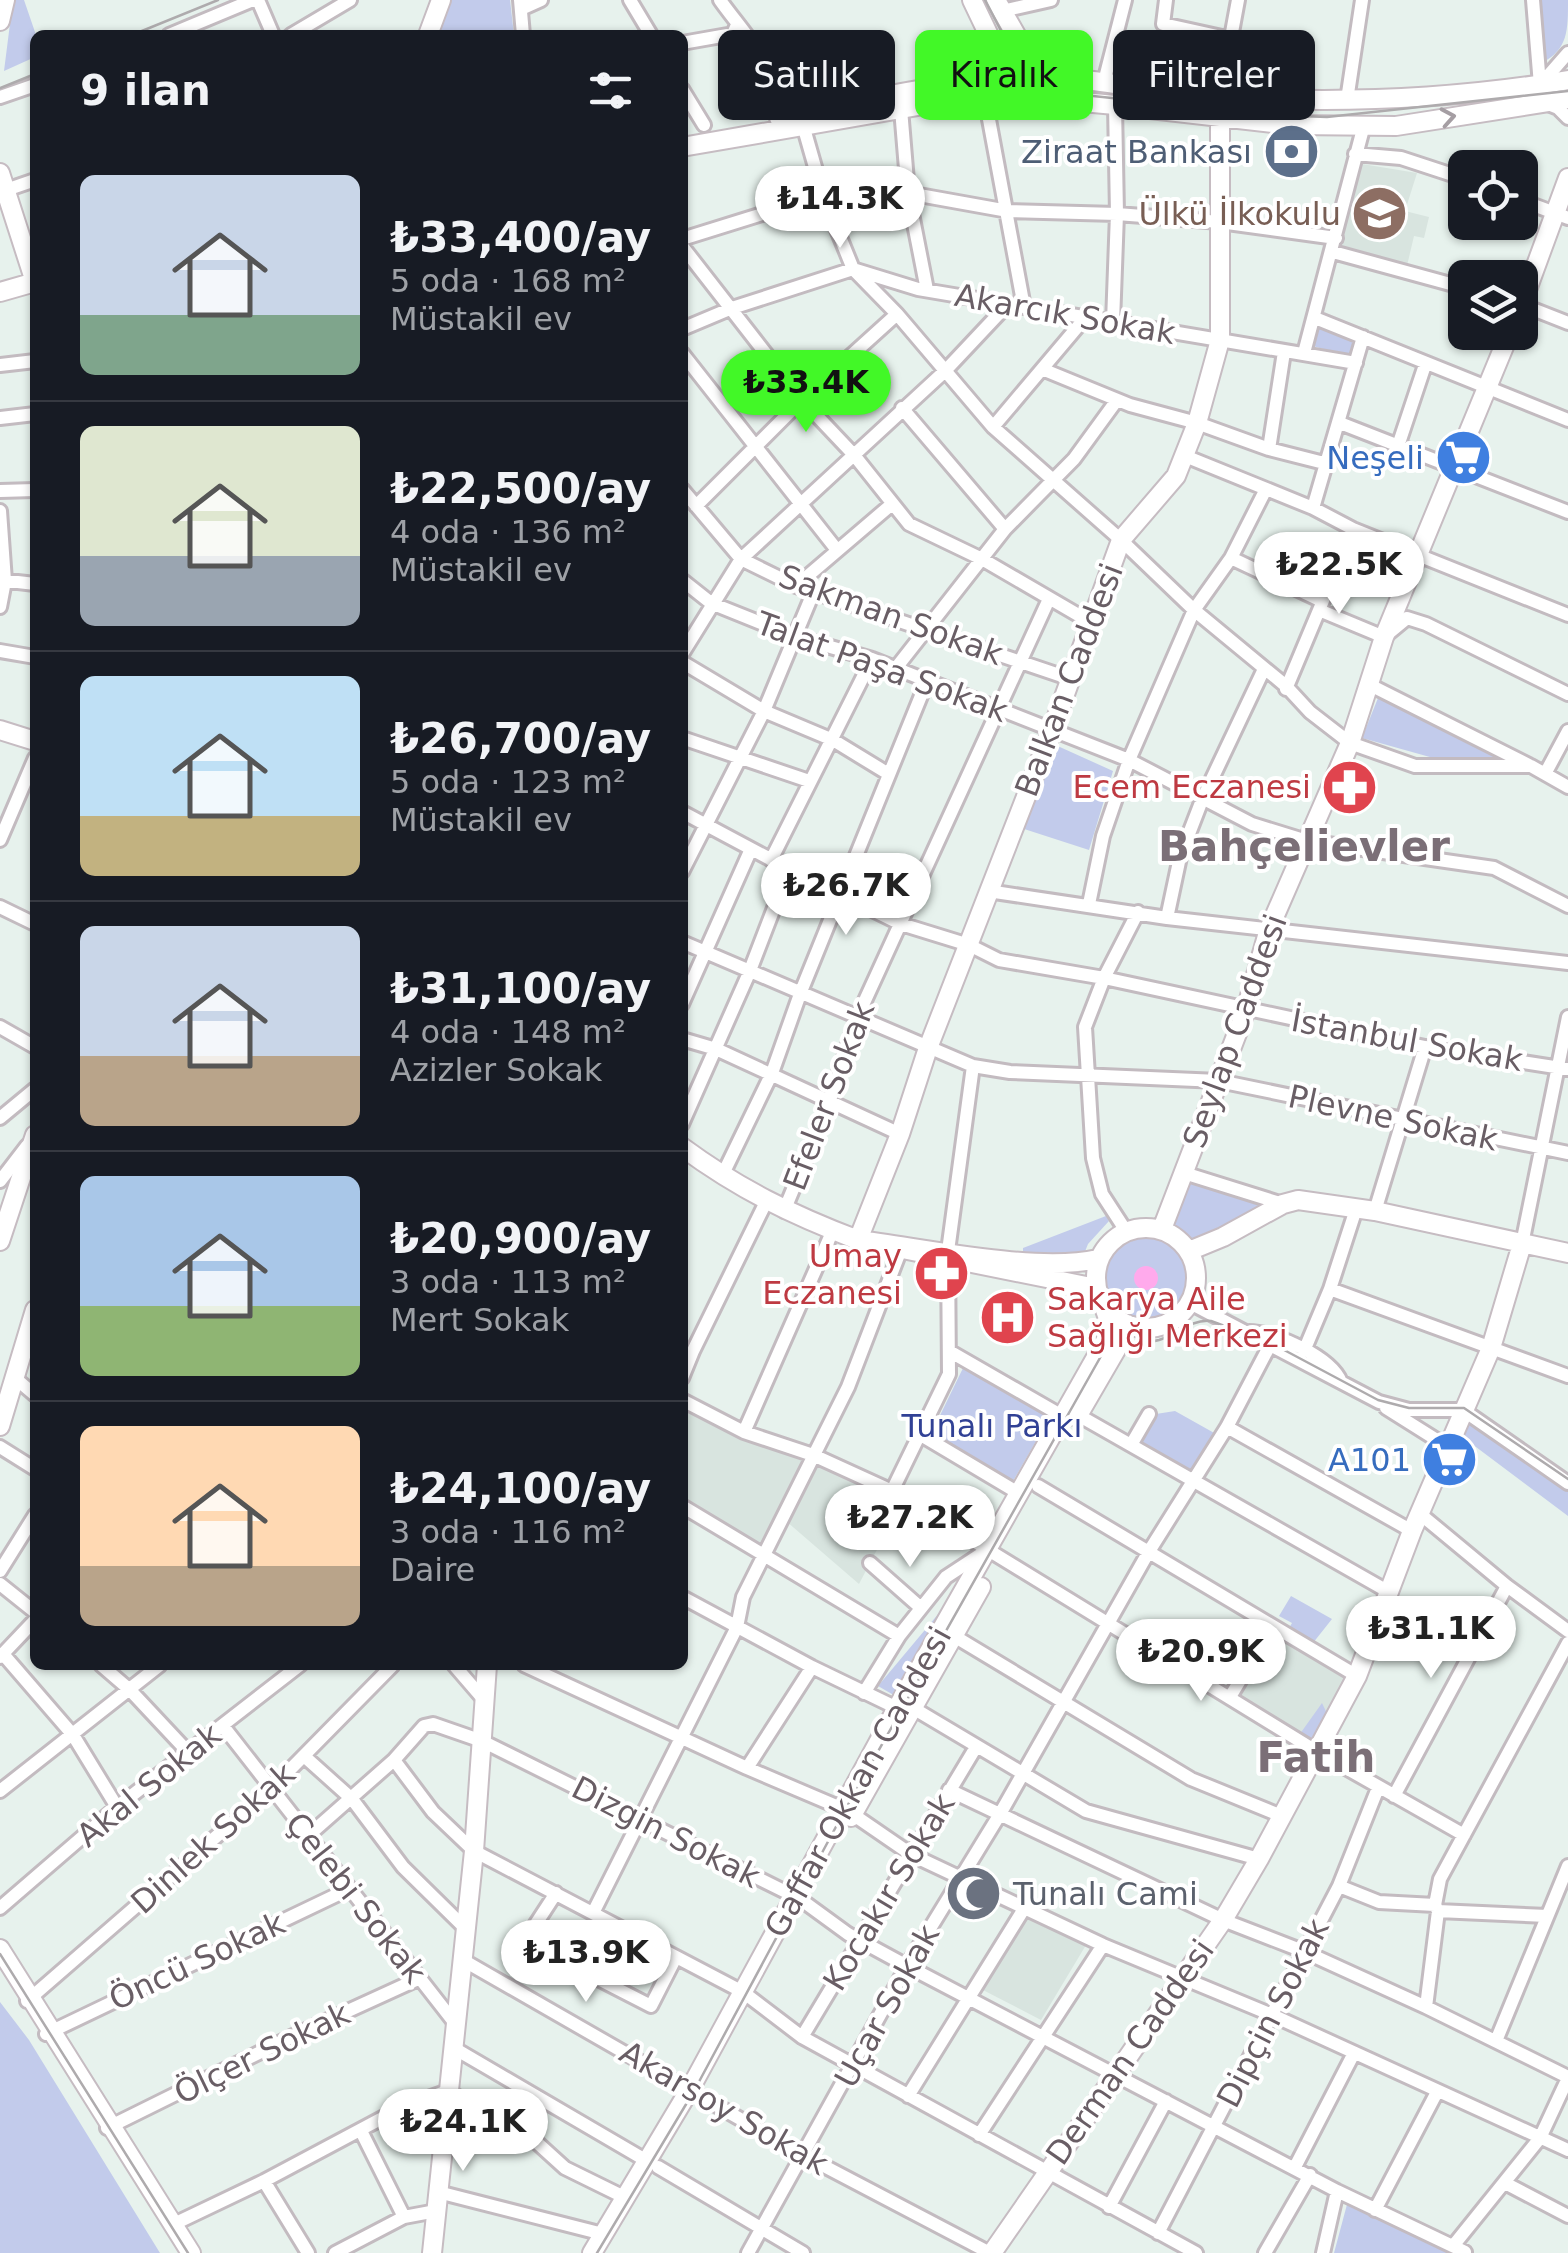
<!DOCTYPE html>
<html lang="tr">
<meta charset="utf-8">
<style>
body{margin:0;font-family:"DejaVu Sans",sans-serif;background:#20242c;color:#f1f3f6;height:100vh;display:flex;flex-direction:column;font-size:38px;white-space:nowrap}
*{box-sizing:border-box;margin:0}
p{font-size:32px;color:#9ea1a6}
.icon{flex:none;width:55px;height:55px;fill:none;stroke:currentColor;stroke-width:2;stroke-linecap:round;stroke-linejoin:round}
.map{position:relative;flex:1;overflow:hidden}
.panel{position:absolute;left:30px;top:30px;width:658px;height:1640px;display:flex;flex-direction:column;background:#171b24;border-radius:15px;box-shadow:0 2px 8px #0004}
.panel>*{flex:none}
.guide{position:absolute;left:718px;top:30px;width:700px;height:90px;display:flex;gap:20px}
.fabs{position:absolute;left:1448px;top:150px;display:grid;gap:20px}
.fabs a{display:grid;place-items:center;width:90px;height:90px;border-radius:15px;background:#171b24;box-shadow:0 2px 8px #0004;font-size:50px}
.price{position:absolute;translate:-50% -85px;padding:0 22px;border-radius:35px;background:#fff;color:#222;font-size:32px;line-height:65px;filter:drop-shadow(0 2px 5px #0008)}
.price::after{content:'';position:absolute;left:50%;top:60px;width:30px;height:22px;margin-left:-15px;background:inherit;clip-path:polygon(0 0,100% 0,50% 100%)}
.price.current{background:#42f827;color:#111}
ul{padding:0;list-style:none}
li{display:flex;align-items:center;gap:30px;height:250px;padding:0 50px}
li+li{border-top:2px solid #363941}
li span{display:grid;place-items:center;flex:none;width:280px;height:200px;border-radius:15px;color:#555}
li>.icon{margin-inline-start:auto}
span .icon{width:120px;height:120px;fill:#fffc;stroke-width:1}
li b{font-size:42px}
h2{display:flex;justify-content:space-between;align-items:center;height:120px;padding:0 50px;font-size:42px}
.pill{padding:0 35px;border-radius:15px;background:#171b24;box-shadow:0 2px 8px #0004;font-size:35px;line-height:90px}
.pill.current{background:#42f827;color:#111}
.map>svg:first-child{display:block}
.education{fill:#d8e4df}
.green{fill:#c2cbeb}
.water{fill:#ffaaec}
.lines{fill:none;stroke-linecap:round;stroke-linejoin:round}
.street-casing{stroke:#c3bbc0;stroke-width:18}
.secondary-casing{stroke:#c6bcc2;stroke-width:22}
.street{stroke:#fff;stroke-width:12}
.secondary{stroke:#fff;stroke-width:18}
.tram{stroke:#aeabad;stroke-width:2.5}
.oneway{stroke:#a59ea3}
.labels{text-anchor:middle;dominant-baseline:central;stroke-width:8;stroke-linejoin:round;paint-order:stroke}
.service-label{font-size:32px;fill:#4e5e75;stroke:#fff;text-anchor:end}
.education-label{font-size:32px;fill:#785e54;stroke:#fff;text-anchor:end}
.street-label{font-size:32px;fill:#695e65;stroke:#fff}
.shop-label{font-size:32px;fill:#366cbe;stroke:#fff;text-anchor:end}
.health-label{font-size:32px;fill:#be3a42;stroke:#fff;text-anchor:end}
.park-label{font-size:32px;fill:#314195;stroke:#fff}
.worship-label{font-size:32px;fill:#5b616d;stroke:#fff;text-anchor:start}
.district-label{font-size:42px;font-weight:bold;fill:#7b6f77;stroke:#fff}
</style>
<div class="map">
<svg width="1568" height="2253" viewBox="0 0 1568 2253">
<rect width="100%" height="100%" fill="#e7f2ed"/>
<path class="education" d="M 1356,163 L 1417,173 L 1405,211 L 1429,217 L 1424,238 L 1414,236 L 1406,270 L 1334,251 Z
M 682,1400 L 904,1498 L 859,1584 L 786,1521 L 765,1553 L 683,1506 Z
M 1272,1627 L 1357,1676 L 1316,1751 L 1230,1697 Z
M 1027,1916 L 1086,1945 L 1041,2020 L 981,1989 Z"/>
<path class="green" d="M 13,0 L 24,0 L 36,35 L 35,57 L 4,71 Z
M 449,0 L 510,0 L 514,35 L 436,35 Z
M 1537,0 L 1568,0 C 1568,31 1568,49 1542,63 Z
M 1319,327 L 1359,339 L 1353,358 L 1313,346 Z
M 1380,693 L 1511,760 L 1437,759 L 1362,738 Z
M 1051,743 L 1113,771 L 1089,850 L 1018,827 Z
M 1188,1177 L 1271,1203 L 1193,1248 L 1172,1232 Z
M 1106,1216 L 1109,1221 L 1088,1244 L 1082,1259 L 1023,1252 L 1023,1248 Z
M1105 1277a41 41 0 1 1 82 0a41 41 0 1 1-82 0Z
M 964,1366 L 1051,1415 L 1012,1483 L 931,1434 Z
M 1175,1411 L 1216,1434 L 1189,1480 L 1136,1448 L 1156,1414 Z
M 1463,1421 L 1470,1421 L 1568,1491 L 1568,1516 L 1456,1432 Z
M 960,1588 L 897,1697 L 878,1686 Z
M 1291,1596 L 1332,1619 L 1309,1648 L 1285,1635 L 1292,1623 L 1279,1616 Z
M 1322,1703 L 1331,1722 L 1316,1751 L 1297,1738 Z
M 0,2002 L 29,2040 L 160,2253 L 0,2253 Z
M 1349,2197 L 1458,2253 L 1334,2253 Z"/>
<path class="water" d="M1134 1278a12 12 0 1 1 24 0a12 12 0 1 1-24 0Z"/>
<g class="lines">
<defs>
<path id="street" d="M 258,0 L 273,35
M 520,0 L 523,35
M 630,0 L 651,35
M 720,0 C 740,29 791,82 781,118
M 1166,0 L 1163,24 L 1231,39
M 1533,0 L 1540,85
M 521,9 L 541,0
M 1002,11 L 1051,0
M 169,35 L 253,0
M 291,35 L 350,0
M 682,43 L 733,34 L 737,25
M 1104,82 L 1125,0
M 1540,85 L 1568,53
M 682,89 L 704,125
M 0,97 L 35,85
M 1220,97 L 1238,0
M 985,98 L 1024,307
M 1347,100 L 1362,0
M 1543,102 L 1558,108 L 1568,118
M 901,109 L 908,193 L 927,290
M 803,125 L 823,195 L 853,269 L 897,314 L 993,427 L 1121,540 L 1194,610 L 1286,686 L 1310,712 L 1350,743 L 1415,766 L 1531,766 L 1568,787
M 1355,154 L 1401,158 L 1465,179
M 0,192 L 35,180
M 1520,200 L 1568,218
M 682,239 L 823,195 L 866,189 L 908,193 L 1008,211 L 1117,214 L 1220,222 L 1336,238
M 682,246 L 802,400 L 854,455 L 909,524 L 982,559 L 1092,623
M 1333,252 L 1465,288
M 1520,304 L 1568,323
M 1315,318 L 1568,420
M 1113,322 L 1117,214 L 1115,105
M 682,329 L 732,308 L 853,269 L 918,289 L 1356,363
M 682,353 L 837,550
M 1304,353 L 1364,125
M 0,365 L 35,361
M 1042,369 L 1130,405 L 1197,423 L 1269,449 L 1324,463
M 902,408 L 1005,529
M 0,418 L 35,414
M 1340,423 L 1568,512
M 993,427 L 1085,318
M 1399,443 L 1425,365
M 1269,449 L 1284,352
M 1185,456 L 1313,508 L 1353,529 L 1568,615
M 682,489 L 741,559 L 796,586 L 1071,679
M 0,491 L 35,490
M 696,506 L 802,400 L 897,314
M 1313,508 L 1363,337
M 0,511 L 5,581 L 0,607
M 1231,558 L 1266,489
M 0,580 L 35,584
M 682,580 L 711,603 L 796,637 L 872,659 L 1129,760 L 1252,824 L 1307,841 L 1494,868 L 1568,906
M 796,586 L 892,504
M 1319,610 L 1384,637 L 1407,618 L 1426,624 L 1568,694
M 0,651 L 35,657
M 682,654 L 741,559 L 945,371 L 1008,304
M 682,662 L 764,711 L 833,740 L 887,773
M 896,668 L 1005,529 L 1074,459 L 1117,400
M 1368,684 L 1529,765
M 1286,689 L 1353,529
M 682,738 L 809,781
M 1545,774 L 1568,731
M 682,812 L 789,869 L 901,924 L 969,945 L 999,960 L 1104,978 L 1425,1047 L 1568,1069
M 0,840 L 35,758
M 771,860 L 872,659
M 682,872 L 764,711 L 813,593
M 988,891 L 1167,918 L 1568,963
M 1089,904 L 1103,836 L 1129,760 L 1194,610 L 1231,558 L 1322,601
M 0,907 L 35,924
M 1167,918 L 1180,857 L 1202,800 L 1264,669
M 682,942 L 973,1066 L 1010,1072 L 1219,1081 L 1568,1153
M 682,1004 L 751,849
M 0,1027 L 35,1047
M 682,1039 L 716,1049 L 900,1134
M 0,1118 L 35,1089
M 682,1124 L 749,973 L 789,869
M 1184,1173 L 1283,1204
M 722,1176 L 772,1073 L 800,994 L 927,681
M 0,1181 L 27,1146
M 784,1211 L 829,1103 L 857,1018 L 1049,599
M 1375,1211 L 1425,1047
M 1126,1231 L 1102,1194 L 1093,1158 L 1085,1027 L 1104,978 L 1138,912
M 1522,1244 L 1568,1017
M 1330,1289 L 1568,1376
M 1190,1303 L 1379,1402 L 1409,1410 L 1463,1410 L 1568,1483
M 1249,1332 C 1276,1332 1331,1357 1341,1382
M 949,1351 L 1064,1417
M 1304,1351 L 1330,1289 L 1356,1209
M 15,1378 L 35,1395
M 682,1378 L 693,1351 L 766,1202
M 682,1400 L 744,1432 L 813,1455 L 892,1491 L 1316,1751 L 1464,1835
M 1386,1408 L 1448,1447
M 1078,1415 L 1389,1592
M 1227,1427 L 1412,1531
M 744,1432 L 833,1230
M 921,1435 L 1020,1494
M 1131,1445 L 1149,1414
M 0,1447 L 35,1469
M 1038,1486 L 1357,1676
M 892,1491 L 949,1374 L 948,1251 L 973,1066
M 682,1506 L 899,1636
M 1419,1513 L 1507,1586 L 1568,1631
M 870,1563 L 921,1608
M 0,1571 L 35,1515
M 0,1584 L 35,1612
M 682,1597 L 812,1667 L 897,1708
M 954,1636 L 1191,1779 L 1282,1816
M 3,1654 L 73,1735 L 117,1807
M 0,1657 L 35,1620
M 101,1665 L 130,1690 L 188,1752
M 454,1665 L 485,1701
M 524,1665 L 747,1768 L 848,1811 L 912,1855 L 1103,1945 L 1272,2015 L 1568,2150
M 864,1693 L 899,1636 L 946,1577 L 984,1552
M 1230,1697 L 1272,1627
M 913,1708 L 1086,1811 L 1259,1859
M 223,1726 L 454,2022
M 304,1756 L 352,1799 L 403,1867 L 464,1927
M 394,1760 L 433,1812 L 474,1851 L 743,1992 L 802,2037 L 1196,2253
M 747,1768 L 812,1667
M 949,1790 L 1223,1920 L 1303,1951 L 1426,2007 L 1568,2077
M 0,1791 L 160,1665
M 1394,1796 L 1507,1586
M 310,1834 L 394,1760 L 424,1726 L 433,1724 L 482,1741 L 800,1899 L 848,1934 L 907,1966 L 1337,2191 L 1465,2252
M 1339,1886 L 1379,1902 L 1435,1905
M 556,1893 L 528,1936 L 530,1944 L 651,2006 L 676,1957
M 0,1908 L 117,1807 L 300,1665
M 1438,1911 L 1547,1916
M 593,1913 L 737,1627 L 743,1597 L 848,1387 L 901,1249
M 461,1959 L 803,2155 L 990,2253
M 27,2001 L 271,1789 L 393,1665
M 1426,2007 L 1438,1911 L 1435,1905 L 1440,1879 L 1568,1643
M 46,2034 L 349,1889
M 802,2037 L 976,1747
M 1496,2041 L 1568,1866
M 452,2047 L 647,2161
M 908,2096 L 1025,1907
M 107,2128 L 291,2037 L 418,1979
M 361,2131 L 404,2217
M 979,2135 L 1103,1945
M 658,2167 L 803,2253
M 1295,2167 L 1354,2053
M 264,2181 L 308,2253
M 1505,2183 L 1568,2216
M 438,2192 L 603,2234
M 1109,2207 L 1166,2101
M 1375,2210 L 1437,2092
M 174,2224 L 264,2181 L 403,2107 L 448,2091 L 464,2101 L 490,2105 L 511,2119 L 565,2168 L 626,2198
M 1158,2233 L 1339,1886 L 1378,1788
M 1453,2246 L 1540,2138 L 1568,2078
M 335,2253 L 404,2217 L 436,2211
M 748,2253 L 907,1966 L 1000,1814 L 1148,1553 L 1227,1427 L 1270,1345
M 1265,2253 L 1310,2175
M 1323,2253 L 1337,2191"/>
<path id="secondary" d="M 972,0 L 994,46 L 1017,85
M 996,0 L 1040,77
M 0,21 L 5,0
M 428,35 L 441,0
M 963,83 L 976,76 L 994,46
M 779,118 C 864,100 949,80 1036,78 C 1094,76 1152,93 1210,96 C 1329,104 1450,100 1568,80
M 682,147 L 941,102 L 985,98 L 1038,98 L 1115,105 L 1291,125 L 1396,126 L 1568,99
M 0,173 L 35,282 L 0,292
M 1520,309 L 1568,178
M 0,730 L 35,741
M 682,1147 C 739,1189 792,1215 858,1240 L 900,1134 L 928,1048 L 1052,730 L 1121,540 L 1176,476 L 1197,423 L 1220,340 L 1220,118
M1096 1278a50 50 0 1 1 100 0a50 50 0 1 1-100 0Z
M 1162,1229 L 1246,1010 L 1269,929 L 1350,743 L 1384,637 L 1510,332
M 0,1241 L 35,1135
M 1189,1251 L 1223,1237 L 1283,1204 L 1298,1200 L 1375,1211 L 1568,1253
M 1096,1288 L 858,1240 C 924,1248 1036,1273 1098,1259
M 1077,1417 L 1120,1343 L 1127,1324
M 0,1426 L 35,1310
M 851,1817 L 981,1587
M 0,1949 L 191,2253
M 432,2253 L 474,1851 L 487,1665
M 592,2253 L 690,2089 L 897,1708 L 1107,1338 L 1110,1324 L 1104,1307
M 992,2253 L 1223,1920 L 1259,1859 L 1357,1676 L 1412,1531 L 1491,1348 L 1522,1244"/>
</defs>
<use href="#street" class="street-casing"/>
<use href="#secondary" class="secondary-casing"/>
<use href="#street" class="street"/>
<use href="#secondary" class="secondary"/>
<path class="tram" d="M 985,0 C 1004,35 1022,83 1065,93 L 1271,115 L 1327,117 L 1568,91
M 132,35 L 218,0
M 0,88 L 35,74
M 0,1954 L 188,2253
M 597,2253 L 694,2091 L 845,1810 L 1105,1349 C 1121,1338 1141,1345 1159,1340 C 1177,1334 1191,1319 1211,1321 L 1271,1343 L 1378,1400 L 1409,1408 L 1464,1408 L 1568,1479"/>
</g>
<defs><path id="oneway-chevron" d="M-2-3.5L2.5 0L-2 3.5" fill="none" stroke-width="1.6" stroke-linecap="round" stroke-linejoin="round" transform="scale(2.5)"/></defs>
<use class="oneway" href="#oneway-chevron" transform="translate(1448 117) rotate(-10)"/>
<defs>
<symbol id="bank-disc" viewBox="-11 -11 22 22"><circle r="9.5" fill="#5c6f8a" stroke="#fff"/><path d="M-6-4H6V4H-6ZM0-2.3a2.3 2.3 0 1 0 0 4.6a2.3 2.3 0 1 0 0-4.6Z" fill="#fff"/></symbol>
<symbol id="school-disc" viewBox="-11 -11 22 22"><circle r="9.5" fill="#8d6e63" stroke="#fff"/><path d="M0-5L7-2L0 1L-7-2ZM-4 1L0 2.5L4 1V4Q0 6-4 4Z" fill="#fff"/></symbol>
<symbol id="supermarket-disc" viewBox="-11 -11 22 22"><circle r="9.5" fill="#3f7fe0" stroke="#fff"/><path d="M-6-5.5h2.5l.6 2H6L4.5 2H-2.5L-4.4-4H-6ZM-1.5 3.2a1.3 1.3 0 1 0 .1 0ZM3 3.2a1.3 1.3 0 1 0 .1 0Z" fill="#fff"/></symbol>
<symbol id="pharmacy-disc" viewBox="-11 -11 22 22"><circle r="9.5" fill="#e0444e" stroke="#fff"/><path d="M-2-6h4v4h4v4h-4v4h-4v-4h-4v-4h4Z" fill="#fff"/></symbol>
<symbol id="hospital-disc" viewBox="-11 -11 22 22"><circle r="9.5" fill="#e0444e" stroke="#fff"/><path d="M-5-5h3v3.5h4V-5h3V5h-3V1.5h-4V5h-3Z" fill="#fff"/></symbol>
<symbol id="mosque-disc" viewBox="-11 -11 22 22"><circle r="9.5" fill="#6b7280" stroke="#fff"/><path d="M3.5-4.9A6 6 0 1 0 3.5 4.9A5 5 0 1 1 3.5-4.9Z" fill="#fff"/></symbol>
</defs>
<g fill-rule="evenodd">
<use href="#bank-disc" x="1260" y="120" width="63" height="63"/>
<use href="#school-disc" x="1348" y="182" width="63" height="63"/>
<use href="#supermarket-disc" x="1432" y="426" width="63" height="63"/>
<use href="#pharmacy-disc" x="1318" y="756" width="63" height="63"/>
<use href="#pharmacy-disc" x="910" y="1242" width="63" height="63"/>
<use href="#hospital-disc" x="976" y="1286" width="63" height="63"/>
<use href="#supermarket-disc" x="1418" y="1428" width="63" height="63"/>
<use href="#mosque-disc" x="942" y="1862" width="63" height="63"/>
</g>
<g class="labels">
<g class="service-label">
<text x="1252" y="152">Ziraat Bankası</text>
</g>
<g class="education-label">
<text x="1341" y="214">Ülkü İlkokulu</text>
</g>
<g class="street-label">
<text transform="translate(1065 314) rotate(10)">Akarcık Sokak</text>
<text transform="translate(891 615) rotate(20)">Sakman Sokak</text>
<text transform="translate(882 667) rotate(20)">Talat Paşa Sokak</text>
<text transform="translate(1069 680) rotate(-69)">Balkan Caddesi</text>
<text transform="translate(1235 1031) rotate(-70)">Seylap Caddesi</text>
<text transform="translate(1407 1040) rotate(10)">İstanbul Sokak</text>
<text transform="translate(829 1096) rotate(-69)">Efeler Sokak</text>
<text transform="translate(1393 1118) rotate(12)">Plevne Sokak</text>
<text transform="translate(858 1782) rotate(-61)">Gaffar Okkan Caddesi</text>
<text transform="translate(149 1785) rotate(-39)">Akal Sokak</text>
<text transform="translate(666 1832) rotate(27)">Dizgin Sokak</text>
<text transform="translate(213 1838) rotate(-42)">Dinlek Sokak</text>
<text transform="translate(889 1892) rotate(-59)">Kocakır Sokak</text>
<text transform="translate(356 1898) rotate(52)">Çelebi Sokak</text>
<text transform="translate(197 1961) rotate(-25)">Öncü Sokak</text>
<text transform="translate(887 2006) rotate(-61)">Uçar Sokak</text>
<text transform="translate(1273 2013) rotate(-63)">Dipçin Sokak</text>
<text transform="translate(1130 2052) rotate(-55)">Derman Caddesi</text>
<text transform="translate(262 2053) rotate(-26)">Ölçer Sokak</text>
<text transform="translate(724 2108) rotate(30)">Akarsoy Sokak</text>
</g>
<g class="shop-label">
<text x="1424" y="458">Neşeli</text>
<text x="1411" y="1460">A101</text>
</g>
<g class="health-label">
<text x="1311" y="787">Ecem Eczanesi</text>
<text x="902" y="1256">Umay<tspan x="902" dy="37">Eczanesi</tspan></text>
<text x="1047" y="1299" text-anchor="start">Sakarya Aile<tspan x="1047" dy="37">Sağlığı Merkezi</tspan></text>
</g>
<g class="park-label">
<text x="992" y="1426">Tunalı Parkı</text>
</g>
<g class="worship-label">
<text x="1013" y="1894">Tunalı Cami</text>
</g>
<g class="district-label">
<text x="1304" y="846">Bahçelievler</text>
<text x="1316" y="1757">Fatih</text>
</g>
</g>
</svg>
<div class="fabs">
<a><svg class="icon" aria-label="locate" viewBox="0 0 24 24"><circle cx="12" cy="12" r="6"/><path d="M12 2v4M12 18v4M2 12h4M18 12h4"/></svg></a>
<a><svg class="icon" aria-label="layers" viewBox="0 0 24 24"><path d="M12 4l9 5-9 5-9-5zM3 14l9 5 9-5"/></svg></a>
</div>
<b class="price" style="left:840px;top:251px">₺14.3K</b>
<b class="price current" style="left:806px;top:435px">₺33.4K</b>
<b class="price" style="left:1339px;top:617px">₺22.5K</b>
<b class="price" style="left:846px;top:938px">₺26.7K</b>
<b class="price" style="left:910px;top:1570px">₺27.2K</b>
<b class="price" style="left:1431px;top:1681px">₺31.1K</b>
<b class="price" style="left:1201px;top:1704px">₺20.9K</b>
<b class="price" style="left:586px;top:2005px">₺13.9K</b>
<b class="price" style="left:463px;top:2174px">₺24.1K</b>
<div class="guide">
<a class="pill">Satılık</a>
<a class="pill current">Kiralık</a>
<a class="pill">Filtreler</a>
</div>
<section class="panel">
<h2>9 ilan<svg class="icon" aria-label="filters" viewBox="0 0 24 24"><path d="M4 7h16M4 17h16"/><circle cx="9" cy="7" r="2"/><circle cx="15" cy="17" r="2"/></svg></h2>
<ul>
<li><span style="background:linear-gradient(#c9d6e8 70%,#7fa58c 0)"><svg class="icon" aria-label="home" viewBox="0 0 24 24"><path d="M3 11l9-7 9 7M6 9v11h12V9"/></svg></span><div><b>₺33,400/ay</b><p>5 oda · 168 m²</p><p>Müstakil ev</p></div></li>
<li><span style="background:linear-gradient(#dfe7d0 65%,#9aa5b1 0)"><svg class="icon" aria-label="home" viewBox="0 0 24 24"><path d="M3 11l9-7 9 7M6 9v11h12V9"/></svg></span><div><b>₺22,500/ay</b><p>4 oda · 136 m²</p><p>Müstakil ev</p></div></li>
<li><span style="background:linear-gradient(#bfe0f5 70%,#c2b280 0)"><svg class="icon" aria-label="home" viewBox="0 0 24 24"><path d="M3 11l9-7 9 7M6 9v11h12V9"/></svg></span><div><b>₺26,700/ay</b><p>5 oda · 123 m²</p><p>Müstakil ev</p></div></li>
<li><span style="background:linear-gradient(#c9d6e8 65%,#b9a48a 0)"><svg class="icon" aria-label="home" viewBox="0 0 24 24"><path d="M3 11l9-7 9 7M6 9v11h12V9"/></svg></span><div><b>₺31,100/ay</b><p>4 oda · 148 m²</p><p>Azizler Sokak</p></div></li>
<li><span style="background:linear-gradient(#a9c7e8 65%,#8fb573 0)"><svg class="icon" aria-label="home" viewBox="0 0 24 24"><path d="M3 11l9-7 9 7M6 9v11h12V9"/></svg></span><div><b>₺20,900/ay</b><p>3 oda · 113 m²</p><p>Mert Sokak</p></div></li>
<li><span style="background:linear-gradient(#ffd9b3 70%,#b9a48a 0)"><svg class="icon" aria-label="home" viewBox="0 0 24 24"><path d="M3 11l9-7 9 7M6 9v11h12V9"/></svg></span><div><b>₺24,100/ay</b><p>3 oda · 116 m²</p><p>Daire</p></div></li>
</ul>
</section>
</div>
